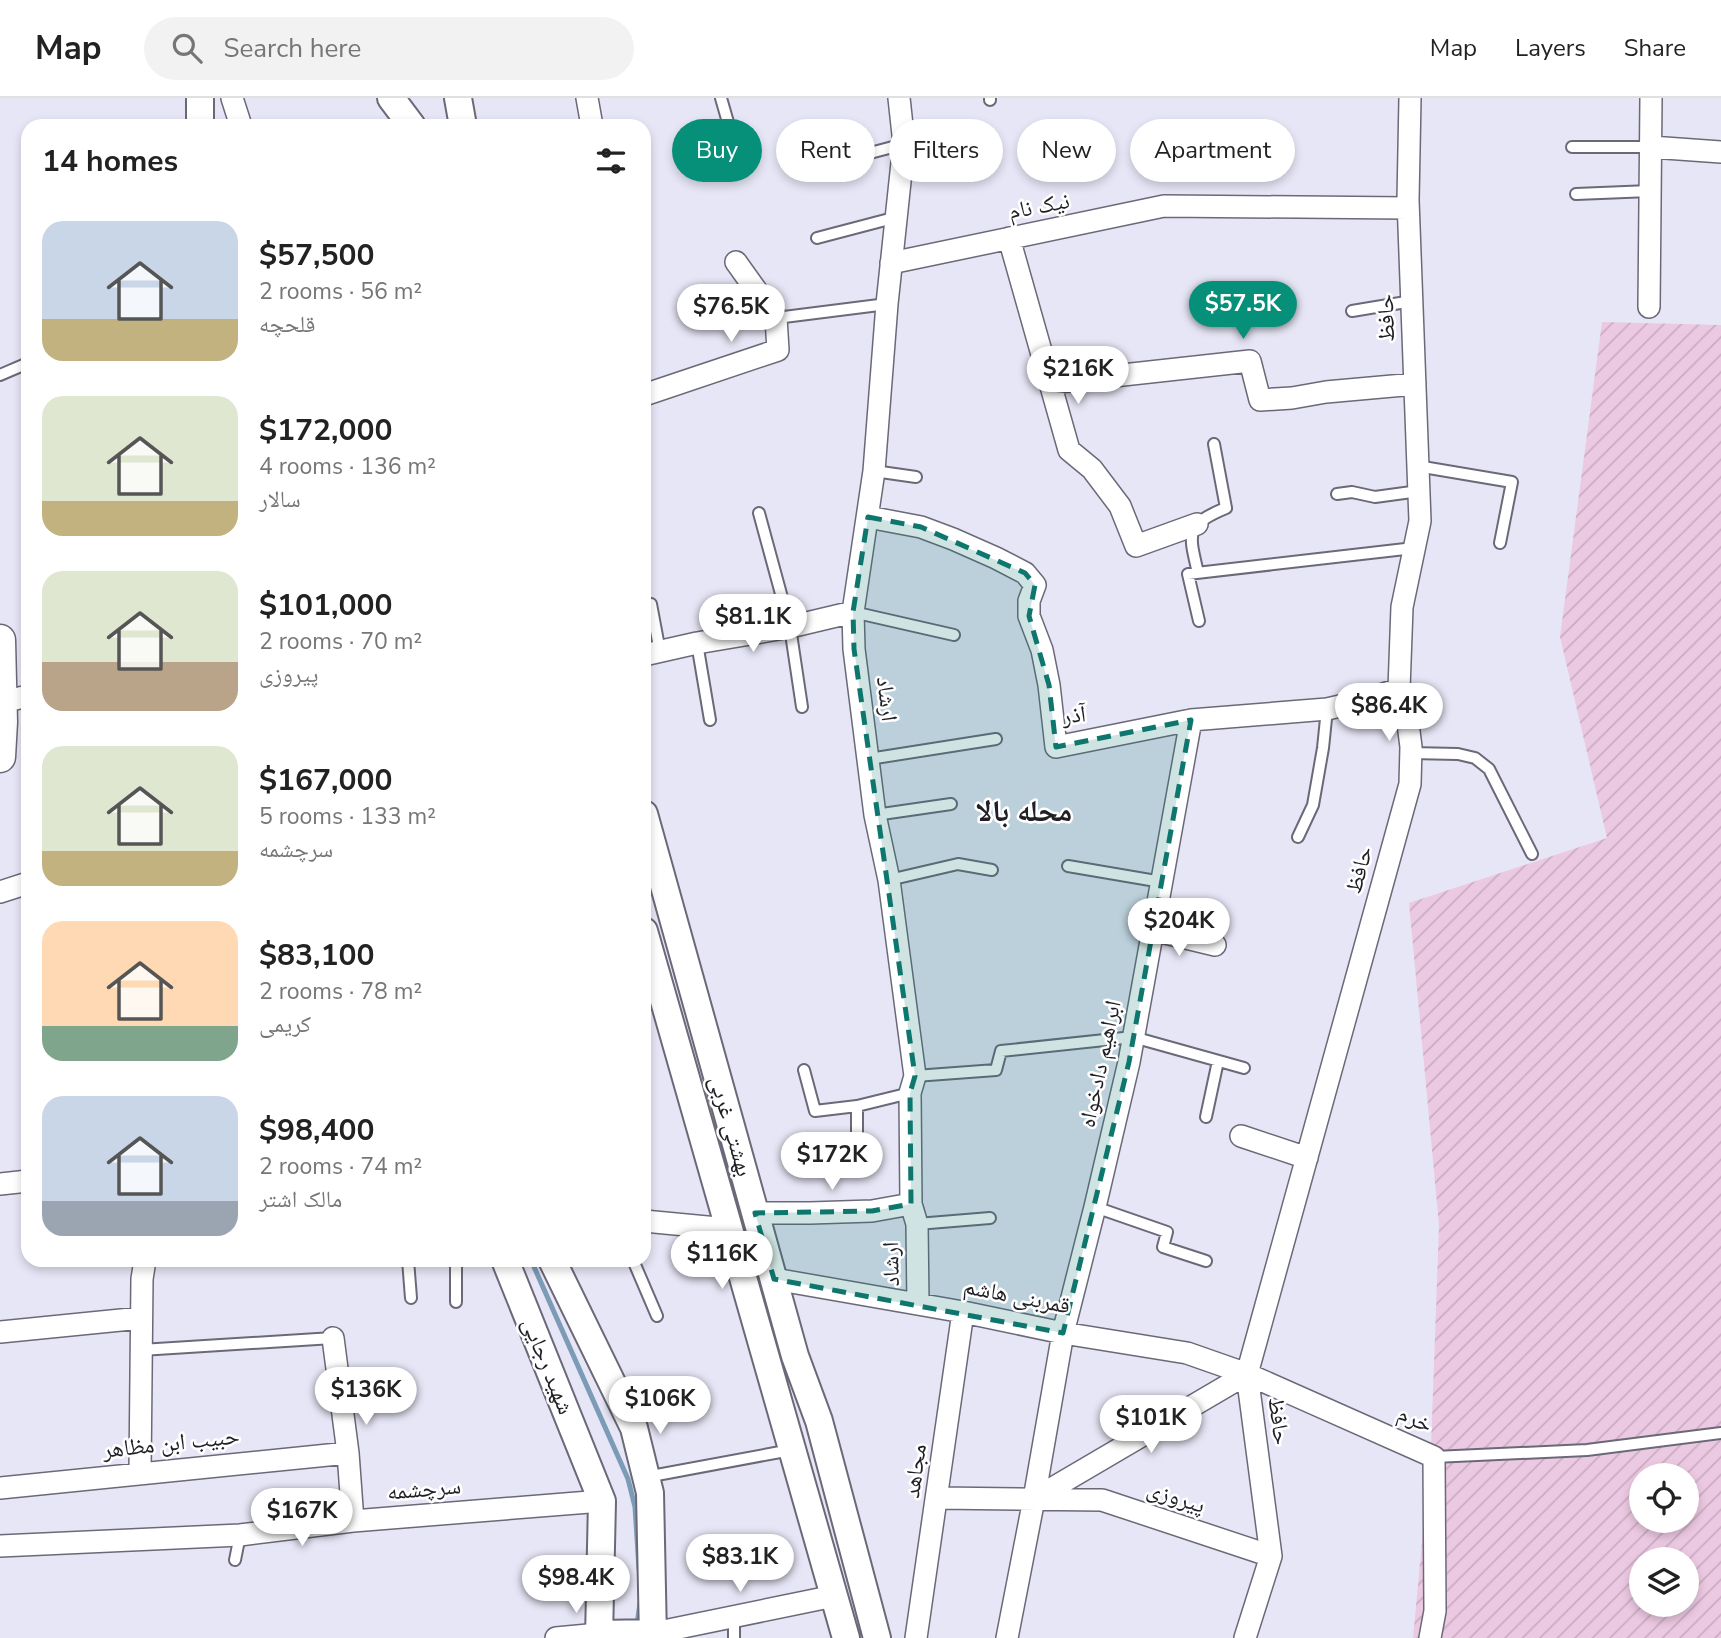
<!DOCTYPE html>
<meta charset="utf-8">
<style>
body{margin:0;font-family:"Nunito Sans","Noto Naskh Arabic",sans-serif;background:#f2f2f2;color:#222;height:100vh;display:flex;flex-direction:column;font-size:26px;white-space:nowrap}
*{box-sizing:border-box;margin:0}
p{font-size:23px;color:#767676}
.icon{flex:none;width:38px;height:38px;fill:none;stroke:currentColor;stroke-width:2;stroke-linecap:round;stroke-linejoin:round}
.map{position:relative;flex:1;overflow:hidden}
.side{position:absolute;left:21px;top:21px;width:630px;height:1148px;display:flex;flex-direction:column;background:#fff;border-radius:21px;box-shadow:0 4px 10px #0003}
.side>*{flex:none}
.guide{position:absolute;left:672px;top:21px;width:665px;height:63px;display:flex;gap:14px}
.fabs{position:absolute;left:1629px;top:1365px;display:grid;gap:14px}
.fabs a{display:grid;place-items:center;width:70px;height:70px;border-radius:50%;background:#fff;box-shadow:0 4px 10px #0003;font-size:35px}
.price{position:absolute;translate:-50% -60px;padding:0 16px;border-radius:24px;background:#fff;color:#222;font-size:23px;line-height:46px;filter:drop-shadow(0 2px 4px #0008)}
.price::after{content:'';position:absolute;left:50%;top:42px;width:21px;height:16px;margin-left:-10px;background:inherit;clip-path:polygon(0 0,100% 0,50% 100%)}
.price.on{background:#079079;color:#fff}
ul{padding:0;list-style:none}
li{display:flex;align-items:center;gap:21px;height:175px;padding:0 21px}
li span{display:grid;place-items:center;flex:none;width:196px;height:140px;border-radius:21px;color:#555}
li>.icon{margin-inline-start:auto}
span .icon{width:84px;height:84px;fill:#fffc;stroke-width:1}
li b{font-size:30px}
h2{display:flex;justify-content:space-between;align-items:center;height:84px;padding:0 21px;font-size:30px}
.tag{padding:0 24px;border-radius:32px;background:#fff;box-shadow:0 4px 10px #0003;font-size:24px;line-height:63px}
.tag.on{background:#079079;color:#fff}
header{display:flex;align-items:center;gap:42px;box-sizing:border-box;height:98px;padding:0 35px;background:#fff;border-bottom:2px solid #e0e0e0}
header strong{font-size:33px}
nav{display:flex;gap:38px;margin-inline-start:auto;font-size:24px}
.search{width:490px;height:63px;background:#f2f2f2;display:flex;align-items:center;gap:18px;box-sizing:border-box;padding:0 24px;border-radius:38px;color:#767676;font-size:26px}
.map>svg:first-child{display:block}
.garden{fill:url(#garden-furrows);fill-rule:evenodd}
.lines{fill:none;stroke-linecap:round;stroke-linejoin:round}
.stream{stroke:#7c9bb6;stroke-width:5}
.service-casing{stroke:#6b6978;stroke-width:14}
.minor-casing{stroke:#6b6978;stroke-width:24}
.tertiary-casing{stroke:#6b6978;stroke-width:30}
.secondary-casing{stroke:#6b6978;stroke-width:33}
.service{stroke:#fff;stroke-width:10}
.minor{stroke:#fff;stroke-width:21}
.tertiary{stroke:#fff;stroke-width:26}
.secondary{stroke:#fff;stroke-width:30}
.marked{fill:#0f766e;fill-opacity:0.2;stroke:#0f766e;stroke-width:5;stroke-dasharray:14 9;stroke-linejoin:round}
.labels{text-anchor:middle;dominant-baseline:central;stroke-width:5;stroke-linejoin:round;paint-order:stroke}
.street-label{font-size:23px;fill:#201f25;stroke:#fff}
.district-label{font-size:30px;font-weight:bold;fill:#201f25;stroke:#fff}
</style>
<header>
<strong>Map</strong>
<div class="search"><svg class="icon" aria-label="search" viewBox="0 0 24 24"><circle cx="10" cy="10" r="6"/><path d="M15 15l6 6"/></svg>Search here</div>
<nav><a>Map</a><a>Layers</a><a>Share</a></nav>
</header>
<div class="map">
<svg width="1721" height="1540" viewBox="0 0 1721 1540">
<defs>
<pattern id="garden-furrows" width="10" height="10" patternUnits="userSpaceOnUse" patternTransform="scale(1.75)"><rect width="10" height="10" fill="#ecc9e2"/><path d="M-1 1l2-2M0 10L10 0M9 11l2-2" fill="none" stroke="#caacc2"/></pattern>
</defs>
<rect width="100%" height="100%" fill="#e7e6f6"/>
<path class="garden" d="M 1602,224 L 1721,227 L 1721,1540 L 1413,1540 L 1431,1349 L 1439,1127 L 1409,805 L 1607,740 L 1560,539 ZM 1642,1377 L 1687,1377 L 1687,1423 L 1642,1423 ZM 1642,1461 L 1687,1461 L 1687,1507 L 1642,1507 Z"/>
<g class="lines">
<path class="stream" d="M 531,1162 L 628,1381 L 635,1409 L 639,1471
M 637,1526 L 640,1505"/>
<defs>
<path id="service" d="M 721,0 L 738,59
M 990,0 L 990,2
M 850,48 L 855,59 L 904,46
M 1572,49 L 1651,49
M 1576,96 L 1650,93
M 817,140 L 897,119
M 1352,213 L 1412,203
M 776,220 L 887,206
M 0,277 L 28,265
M 1417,368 L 1512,384 L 1500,445
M 874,373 L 916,379
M 1337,396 L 1352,394 L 1375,399 L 1419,393
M 759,415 L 790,529 L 802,609
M 1198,475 C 1189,436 1184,427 1226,410 L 1214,346
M 651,506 L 660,554
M 853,514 L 954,537
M 1199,523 L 1188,476 L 1414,450
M 697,545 L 710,622
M 1411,655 L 1458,656 L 1475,660 L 1489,671 L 1532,756
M 869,661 L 996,641
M 875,717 L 951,706
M 1298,739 L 1313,707 L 1323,650 L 1327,611
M 1068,768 L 1162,784
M 889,782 L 958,766 L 992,772
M 804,972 L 815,1013 L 857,1008 L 910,995
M 915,978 L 996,972 L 1001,953 L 1133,939 L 1244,970
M 857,1008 L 857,1049
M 1206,1019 L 1218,963
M 1095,1109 L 1167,1134 L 1163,1149 L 1206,1163
M 917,1126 L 990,1120
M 408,1162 L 411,1200
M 633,1162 L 657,1218
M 456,1204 L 456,1162
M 141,1252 L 333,1240
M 1434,1359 L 1587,1352 L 1721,1335
M 646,1379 L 791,1352
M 235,1462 L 240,1437
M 734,1519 L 734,1540"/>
<path id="minor" d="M 232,0 L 241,28
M 587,0 L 592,28
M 899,0 L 904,46 L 887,206 L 874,373 L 853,514 L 854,551 L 875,717 L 889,782 L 915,978 L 910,995 L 911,1106 L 917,1126 L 918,1206
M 1651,49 L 1721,54
M 1009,140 L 1069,352 L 1092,371 L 1120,408 L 1136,448 L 1197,426
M 891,165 L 1164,108 L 1408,110
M 1649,209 L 1651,0
M 1050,285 L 1250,263 L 1260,302 L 1292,300 L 1326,294 L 1415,286
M 644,297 L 778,252 L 776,220 L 736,164
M 868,419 L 921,429 L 953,441 L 996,460 L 1025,475 L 1035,487 L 1029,503 L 1029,518 L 1042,552 L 1049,587 L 1056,649 L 1191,622 L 1327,611 L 1362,603 L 1399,591
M 644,557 L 697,545 L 790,529 L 853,514
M 2,604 L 28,598
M 0,794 L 28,785
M 1153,832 L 1215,847
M 1241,1038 L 1307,1060
M 0,1086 L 28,1083
M 755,1115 L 810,1115 L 872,1113 L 911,1106
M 644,1123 L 728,1131
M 774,1181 L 963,1214 L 1063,1235 L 1187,1255 L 1247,1276 L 1434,1359 L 1435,1513 L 1430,1540
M 0,1234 L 141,1220
M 333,1240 L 348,1355 L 353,1423
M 140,1374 L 142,1181 L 145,1162
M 0,1390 L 348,1355
M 937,1400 L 1102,1402 L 1271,1458
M 1034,1401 L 1247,1276
M 0,1448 L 240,1437 L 353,1423 L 602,1403
M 654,1535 L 834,1498
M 556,1540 L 599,1536
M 916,1540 L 963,1214
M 1007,1540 L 1034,1401 L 1063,1235 L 1095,1109 L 1129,964 L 1191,622
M 1245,1540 L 1271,1458 L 1247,1276 L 1410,686 L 1411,649 L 1406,610 L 1399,591 L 1402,509 L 1420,423 L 1408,102 L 1410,0"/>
<path id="tertiary" d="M 391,0 L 412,28
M 458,0 L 463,28
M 200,28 L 200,0
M 644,716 L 795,1258 L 819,1323 L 877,1540
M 644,833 L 846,1540
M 505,1162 L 602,1403 L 599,1540
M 552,1162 L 634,1330 L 650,1395 L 653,1540
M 599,1536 L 654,1535"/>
<path id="secondary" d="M 0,542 L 2,624 L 0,659"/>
</defs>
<use href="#service" class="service-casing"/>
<use href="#minor" class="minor-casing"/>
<use href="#tertiary" class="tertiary-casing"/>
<use href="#secondary" class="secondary-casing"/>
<use href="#service" class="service"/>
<use href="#minor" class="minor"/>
<use href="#tertiary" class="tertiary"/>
<use href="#secondary" class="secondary"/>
</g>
<path class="marked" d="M 868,419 L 921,429 L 1025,475 L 1035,487 L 1029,518 L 1049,587 L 1056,649 L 1191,622 L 1129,964 L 1063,1235 L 774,1181 L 755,1115 L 872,1113 L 911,1106 L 910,995 L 915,978 L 854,551 L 853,514 Z"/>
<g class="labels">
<g class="street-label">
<text transform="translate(1039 108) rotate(-11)">نیک نام</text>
<text transform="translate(1386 220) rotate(-92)">حافظ</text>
<text transform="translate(887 601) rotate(83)">ارشاد</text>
<text transform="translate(1074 617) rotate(-7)">آذر</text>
<text transform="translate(1359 772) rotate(-75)">حافظ</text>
<text transform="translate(1100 966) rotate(-78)">ابراهیم دادخواه</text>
<text transform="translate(731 1028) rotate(74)">بهشتی غربی</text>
<text transform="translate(891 1166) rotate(-91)">ارشاد</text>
<text transform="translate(1017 1198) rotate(11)">قمربنی هاشم</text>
<text transform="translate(548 1268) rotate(68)">شهید رجایی</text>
<text transform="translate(1415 1321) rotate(24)">خرم</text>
<text transform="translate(1279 1323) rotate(82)">حافظ</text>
<text transform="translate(171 1345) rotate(-6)">حبیب ابن مظاهر</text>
<text transform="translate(915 1373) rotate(-82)">مجاهد</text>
<text transform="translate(424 1391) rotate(-5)">سرچشمه</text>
<text transform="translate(1176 1399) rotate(18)">پیروزی</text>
</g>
<g class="district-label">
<text x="1024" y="713">محله بالا</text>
</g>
</g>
</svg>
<div class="fabs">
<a><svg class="icon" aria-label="locate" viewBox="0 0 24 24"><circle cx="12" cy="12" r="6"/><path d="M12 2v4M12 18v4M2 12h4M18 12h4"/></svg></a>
<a><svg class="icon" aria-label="layers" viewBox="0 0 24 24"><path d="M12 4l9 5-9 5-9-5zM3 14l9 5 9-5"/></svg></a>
</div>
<b class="price on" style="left:1243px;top:243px">$57.5K</b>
<b class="price" style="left:731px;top:246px">$76.5K</b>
<b class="price" style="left:1078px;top:308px">$216K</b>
<b class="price" style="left:753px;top:556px">$81.1K</b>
<b class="price" style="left:1389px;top:645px">$86.4K</b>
<b class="price" style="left:1179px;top:860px">$204K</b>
<b class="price" style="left:832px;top:1094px">$172K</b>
<b class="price" style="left:722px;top:1193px">$116K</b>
<b class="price" style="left:366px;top:1329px">$136K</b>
<b class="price" style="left:660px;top:1338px">$106K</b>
<b class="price" style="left:1151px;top:1357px">$101K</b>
<b class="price" style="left:302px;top:1450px">$167K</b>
<b class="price" style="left:740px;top:1496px">$83.1K</b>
<b class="price" style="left:576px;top:1517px">$98.4K</b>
<div class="guide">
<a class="tag on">Buy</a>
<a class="tag">Rent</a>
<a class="tag">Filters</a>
<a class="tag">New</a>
<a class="tag">Apartment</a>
</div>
<section class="side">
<h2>14 homes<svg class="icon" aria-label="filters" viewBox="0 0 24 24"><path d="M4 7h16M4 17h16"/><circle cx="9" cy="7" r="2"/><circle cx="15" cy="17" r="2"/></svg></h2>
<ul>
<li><span style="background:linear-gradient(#c9d6e8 70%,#c2b280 0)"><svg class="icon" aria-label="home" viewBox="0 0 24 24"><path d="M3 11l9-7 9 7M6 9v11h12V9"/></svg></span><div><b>$57,500</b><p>2 rooms · 56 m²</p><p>قلحچه</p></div></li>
<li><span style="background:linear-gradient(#dfe7d0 75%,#c2b280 0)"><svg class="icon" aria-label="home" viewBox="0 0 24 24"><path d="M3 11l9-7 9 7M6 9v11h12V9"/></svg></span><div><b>$172,000</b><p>4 rooms · 136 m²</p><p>سالار</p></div></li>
<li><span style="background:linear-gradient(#dfe7d0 65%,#b9a48a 0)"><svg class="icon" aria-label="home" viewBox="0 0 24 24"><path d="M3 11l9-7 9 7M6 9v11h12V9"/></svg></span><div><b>$101,000</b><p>2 rooms · 70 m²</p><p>پیروزی</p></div></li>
<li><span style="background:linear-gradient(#dfe7d0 75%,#c2b280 0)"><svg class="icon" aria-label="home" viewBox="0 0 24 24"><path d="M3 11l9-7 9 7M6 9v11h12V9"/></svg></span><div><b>$167,000</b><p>5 rooms · 133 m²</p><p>سرچشمه</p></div></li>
<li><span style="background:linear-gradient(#ffd9b3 75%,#7fa58c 0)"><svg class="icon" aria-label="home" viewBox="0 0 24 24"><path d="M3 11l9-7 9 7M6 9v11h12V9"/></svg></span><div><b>$83,100</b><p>2 rooms · 78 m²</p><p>کریمی</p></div></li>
<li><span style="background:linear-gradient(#c9d6e8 75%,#9aa5b1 0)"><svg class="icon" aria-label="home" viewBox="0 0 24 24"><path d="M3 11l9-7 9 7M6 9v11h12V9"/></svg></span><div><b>$98,400</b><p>2 rooms · 74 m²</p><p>مالک اشتر</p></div></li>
</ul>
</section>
</div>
